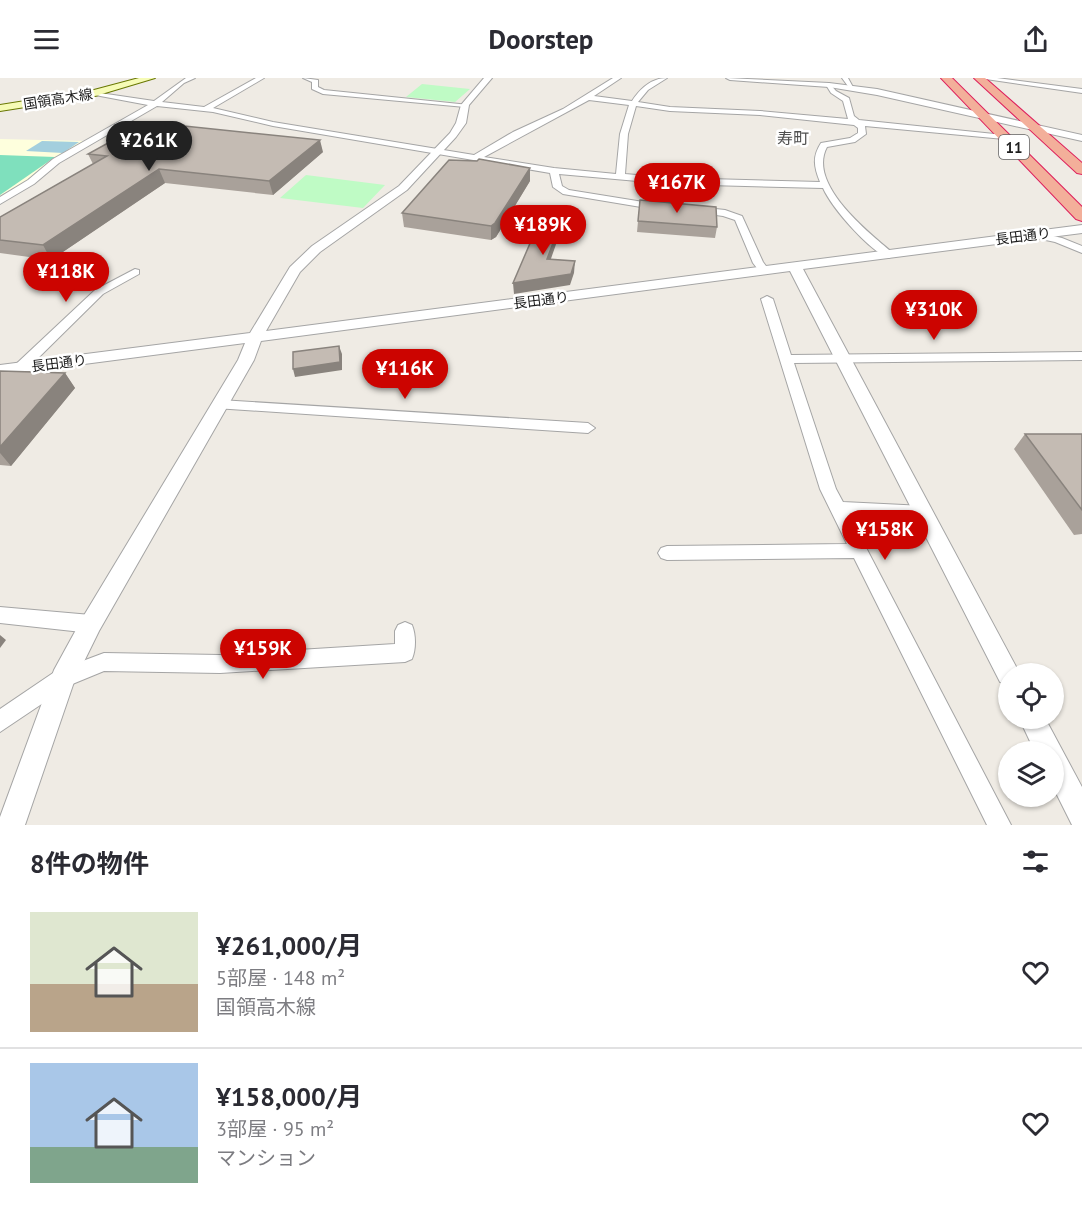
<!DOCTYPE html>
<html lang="ja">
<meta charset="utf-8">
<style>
body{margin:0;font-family:"PT Sans","Noto Sans JP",sans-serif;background:#f7f7f7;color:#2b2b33;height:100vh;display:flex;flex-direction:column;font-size:22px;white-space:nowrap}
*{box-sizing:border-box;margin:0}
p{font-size:20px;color:#7c7c81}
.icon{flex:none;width:33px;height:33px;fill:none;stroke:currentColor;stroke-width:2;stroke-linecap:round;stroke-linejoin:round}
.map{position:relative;height:747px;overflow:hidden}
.side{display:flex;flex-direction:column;background:#fff;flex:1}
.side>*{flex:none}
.tools{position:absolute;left:998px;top:585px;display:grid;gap:12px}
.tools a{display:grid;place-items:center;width:66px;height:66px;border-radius:50%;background:#fff;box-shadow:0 2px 4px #0004;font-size:30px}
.price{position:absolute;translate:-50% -51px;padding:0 14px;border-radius:21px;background:#cc0400;color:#fff;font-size:20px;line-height:39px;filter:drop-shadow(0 2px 3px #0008)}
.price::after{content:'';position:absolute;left:50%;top:36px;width:18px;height:14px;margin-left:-9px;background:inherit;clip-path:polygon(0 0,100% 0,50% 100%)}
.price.on{background:#222;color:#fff}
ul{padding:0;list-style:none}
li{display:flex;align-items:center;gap:18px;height:150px;padding:0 30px}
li+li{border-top:2px solid #e1e1e2}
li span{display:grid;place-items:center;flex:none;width:168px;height:120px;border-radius:0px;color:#555}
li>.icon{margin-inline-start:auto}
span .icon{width:72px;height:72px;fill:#fffc;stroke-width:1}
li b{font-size:26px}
h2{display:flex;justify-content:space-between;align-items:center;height:72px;padding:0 30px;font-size:26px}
header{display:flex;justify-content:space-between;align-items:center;height:78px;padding:0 30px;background:#fff;font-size:27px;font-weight:600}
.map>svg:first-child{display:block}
.education{fill:#feffdd}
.park{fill:#bffbc5}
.pitch{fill:#7fe0bd}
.water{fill:#a3cfde}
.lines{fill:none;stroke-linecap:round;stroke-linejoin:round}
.minor-casing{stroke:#a5a5a5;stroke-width:2}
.tertiary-casing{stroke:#a5a5a5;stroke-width:2}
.secondary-casing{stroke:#687702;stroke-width:2}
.trunk-casing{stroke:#de205d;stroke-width:2}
.minor{fill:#fff;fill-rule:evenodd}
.tertiary{fill:#fff;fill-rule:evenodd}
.secondary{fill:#f6fbb6;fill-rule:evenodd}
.trunk{fill:#f3af9a;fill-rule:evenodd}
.wall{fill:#a9a19a}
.shaded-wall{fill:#89837d}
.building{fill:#c4bbb3;stroke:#89837d;stroke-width:1.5}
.labels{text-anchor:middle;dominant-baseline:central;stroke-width:5;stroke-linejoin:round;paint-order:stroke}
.far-street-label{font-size:14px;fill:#1e1e1e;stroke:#fff}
.shield{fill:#fff;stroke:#626262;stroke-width:1.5}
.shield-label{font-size:15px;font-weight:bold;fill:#1e1e1e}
.far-quarter-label{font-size:16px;fill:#515151;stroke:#fff}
</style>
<header><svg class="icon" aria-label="menu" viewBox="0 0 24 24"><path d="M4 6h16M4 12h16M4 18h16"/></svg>Doorstep<svg class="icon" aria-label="share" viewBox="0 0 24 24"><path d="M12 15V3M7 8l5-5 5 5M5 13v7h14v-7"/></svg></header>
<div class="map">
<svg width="1082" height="747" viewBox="0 0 1082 747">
<rect width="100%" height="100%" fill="#efebe4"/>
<path class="education" d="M 0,61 L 85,63 L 50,83 L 14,113 L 0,120 Z"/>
<path class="park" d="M 422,6 L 470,11 L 455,24 L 406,19 Z
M 306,97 L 385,107 L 363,130 L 280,120 Z"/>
<path class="pitch" d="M 0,77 L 55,79 L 0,117 Z"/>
<path class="water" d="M 42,63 L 79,64 L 63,75 L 26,73 Z"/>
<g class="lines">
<defs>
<path id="minor" d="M 186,0 L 195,0 L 184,5 L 162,24 L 204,29 L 256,0 L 264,0 L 213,30 L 273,44 L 474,77 L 513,54 L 563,31 L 613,0 L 621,0 L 594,18 L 632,23 C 640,11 651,0 667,0 L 648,12 L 638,24 L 670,29 L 760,33 L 848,41 L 843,23 L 831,15 L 826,7 L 829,5 L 836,13 L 849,20 L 854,38 L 859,42 L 1004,57 L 1008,59 L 1004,61 L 865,48 L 866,56 L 855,64 L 827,69 C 807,106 868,154 893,175 L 894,177 L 889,180 C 869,173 832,130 823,110 L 671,106 L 559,96 L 562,108 L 569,112 L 662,127 L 664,129 L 659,132 L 563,116 L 553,109 L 550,95 L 273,48 L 213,34 L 157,28 L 59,85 L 34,106 L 0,126 L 0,119 L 28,102 L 53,81 L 148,27 L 95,17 L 93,14 L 154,23 ZM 589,22 L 629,27 L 620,56 L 616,96 L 554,90 L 484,79 ZM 636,28 L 670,33 L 760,37 L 854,47 L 858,50 L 858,55 L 850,60 L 821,65 C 812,79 814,89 820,104 L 671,100 L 625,96 L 628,56 Z
M 303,0 L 318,2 L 318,9 L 324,12 L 469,27 L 465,29 L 323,16 L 312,11 L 312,4 Z
M 842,0 L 848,0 L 854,11 L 850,11 Z
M 979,0 L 997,0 L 1082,11 L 1082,15 Z
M 697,129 L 725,132 L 742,138 L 763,184 L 769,192 L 768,194 L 760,194 L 753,185 L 735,142 L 723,138 L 694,134 L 692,132 Z
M 1031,153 L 1062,160 L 1082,168 L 1082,175 L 1055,164 L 1027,158 L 1026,156 Z
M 135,191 L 139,192 L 139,196 L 103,216 L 25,293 L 15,293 L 13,290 L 15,287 L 95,212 Z
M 767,218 L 773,221 L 791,277 L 1082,274 L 1082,282 L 794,285 L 836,411 L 843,424 L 924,428 L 930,429 L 932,434 L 930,439 L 924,440 L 849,437 L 1011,747 L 987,747 L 854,480 L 667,482 L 661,480 L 658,475 L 661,470 L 667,468 L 847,466 L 820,411 L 761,221 Z
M 220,322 L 588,345 L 595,350 L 588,355 L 215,330 L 213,327 Z
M 0,529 L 91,537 L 98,540 L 100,546 L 98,552 L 91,555 L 0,545 Z
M 405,544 L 412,547 C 416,557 416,571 412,581 L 405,584 L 220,595 L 104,593 L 70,607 L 0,654 L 0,631 L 56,593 L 104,575 L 220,577 L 395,566 L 395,553 L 398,547 Z"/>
<path id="tertiary" d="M 484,0 L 492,0 L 469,27 L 466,45 L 456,59 L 407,112 L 320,174 L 300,194 L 266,253 L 1082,147 L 1082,155 L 803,191 L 1020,596 L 1008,596 L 1008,607 L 1000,604 L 790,193 L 261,263 L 254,282 L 99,553 L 74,604 L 25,747 L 0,747 L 0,739 L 54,592 L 83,539 L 238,282 L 245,265 L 0,297 L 0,287 L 250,255 L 290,189 L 312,168 L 399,108 L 450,55 L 456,45 L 461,27 Z
M 726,0 L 829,5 L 877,11 L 1082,57 L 1082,63 L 877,17 L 829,9 L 730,2 Z
M 1019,640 L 1045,640 L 1082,709 L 1082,747 L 1072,747 L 1053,709 L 1053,674 L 1035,674 Z"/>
<path id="secondary" d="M 139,0 L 155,0 L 95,18 L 0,33 L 0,27 L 94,12 Z"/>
<path id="trunk" d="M 941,0 L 952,0 L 1082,129 L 1082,143 L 1076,141 Z
M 974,0 L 985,0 L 1082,85 L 1082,96 L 1077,95 Z"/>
</defs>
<use href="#minor" class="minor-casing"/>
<use href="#tertiary" class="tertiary-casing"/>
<use href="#secondary" class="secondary-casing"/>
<use href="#trunk" class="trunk-casing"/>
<use href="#minor" class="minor"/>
<use href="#tertiary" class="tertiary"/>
<use href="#secondary" class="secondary"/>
<use href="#trunk" class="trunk"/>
</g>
<path class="wall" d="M 323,74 L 273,117 L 165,105 L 51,182 L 0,175 L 0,139 L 93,86 L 88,76 Z
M 530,103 L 496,159 L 491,162 L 404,149 L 402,135 Z
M 640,122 L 717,149 L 715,160 L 637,154 Z
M 0,293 L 65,295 L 75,310 L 11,388 L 0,387 Z
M 1025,356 L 1082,356 L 1082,456 L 1074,457 L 1014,371 Z"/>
<path class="shaded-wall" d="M 320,62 L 323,74 L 273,117 L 269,103 Z
M 530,90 L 530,103 L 496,159 L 491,162 L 491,148 Z
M 159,91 L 165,105 L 51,182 L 43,167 Z
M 561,144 L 560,155 L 547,192 L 547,181 Z
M 575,183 L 574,195 L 570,207 L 514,216 L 513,205 Z
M 339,268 L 342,276 L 342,292 L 295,299 L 293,291 Z
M 65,295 L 75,310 L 11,388 L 0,375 L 0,369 Z
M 0,557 L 6,562 L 0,570 Z"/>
<path class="building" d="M 146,44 L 320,62 L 269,103 L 159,91 L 43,167 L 0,162 L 0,139 L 107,78 L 88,76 Z
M 479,81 L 530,90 L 495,145 L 491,148 L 402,135 L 449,82 L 477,83 Z
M 640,122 L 716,129 L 717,149 L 638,143 Z
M 540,142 L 561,144 L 547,181 L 575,183 L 571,196 L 513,205 Z
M 339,268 L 340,284 L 293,291 L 293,274 Z
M 0,293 L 65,295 L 0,369 Z
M 1025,356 L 1082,356 L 1082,432 Z"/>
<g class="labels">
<g class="far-street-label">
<text transform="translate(58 21) rotate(-9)">国領高木線</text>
<text transform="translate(1023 158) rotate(-7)">長田通り</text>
<text transform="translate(541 222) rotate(-7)">長田通り</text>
<text transform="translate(59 285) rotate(-7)">長田通り</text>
</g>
<rect class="shield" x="999" y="57" width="30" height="24" rx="4.5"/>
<g class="shield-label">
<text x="1014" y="69">11</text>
</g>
<g class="far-quarter-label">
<text x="793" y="60">寿町</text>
</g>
</g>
</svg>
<div class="tools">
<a><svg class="icon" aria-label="locate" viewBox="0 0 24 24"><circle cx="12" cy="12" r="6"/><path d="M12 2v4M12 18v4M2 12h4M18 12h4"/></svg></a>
<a><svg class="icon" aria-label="layers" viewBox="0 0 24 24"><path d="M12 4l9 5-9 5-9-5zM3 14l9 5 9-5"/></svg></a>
</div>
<b class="price on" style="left:149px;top:94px">¥261K</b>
<b class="price" style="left:677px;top:136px">¥167K</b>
<b class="price" style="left:543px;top:178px">¥189K</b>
<b class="price" style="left:66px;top:225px">¥118K</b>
<b class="price" style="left:934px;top:263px">¥310K</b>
<b class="price" style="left:405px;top:322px">¥116K</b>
<b class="price" style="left:885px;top:483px">¥158K</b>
<b class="price" style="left:263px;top:602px">¥159K</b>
</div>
<section class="side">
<h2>8件の物件<svg class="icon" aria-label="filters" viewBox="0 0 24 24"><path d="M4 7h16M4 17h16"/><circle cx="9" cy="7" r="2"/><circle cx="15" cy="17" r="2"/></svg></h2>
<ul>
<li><span style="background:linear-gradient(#dfe7d0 60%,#b9a48a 0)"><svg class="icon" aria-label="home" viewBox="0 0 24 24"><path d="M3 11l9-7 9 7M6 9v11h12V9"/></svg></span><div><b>¥261,000/月</b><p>5部屋 · 148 m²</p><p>国領高木線</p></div><svg class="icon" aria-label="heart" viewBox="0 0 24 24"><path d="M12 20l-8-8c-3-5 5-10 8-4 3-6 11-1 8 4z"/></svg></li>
<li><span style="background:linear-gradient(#a9c7e8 70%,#7fa58c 0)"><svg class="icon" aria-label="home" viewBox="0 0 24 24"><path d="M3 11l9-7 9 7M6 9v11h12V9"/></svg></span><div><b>¥158,000/月</b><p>3部屋 · 95 m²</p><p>マンション</p></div><svg class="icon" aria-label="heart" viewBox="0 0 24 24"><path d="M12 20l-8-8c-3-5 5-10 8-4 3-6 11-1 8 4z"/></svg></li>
</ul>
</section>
